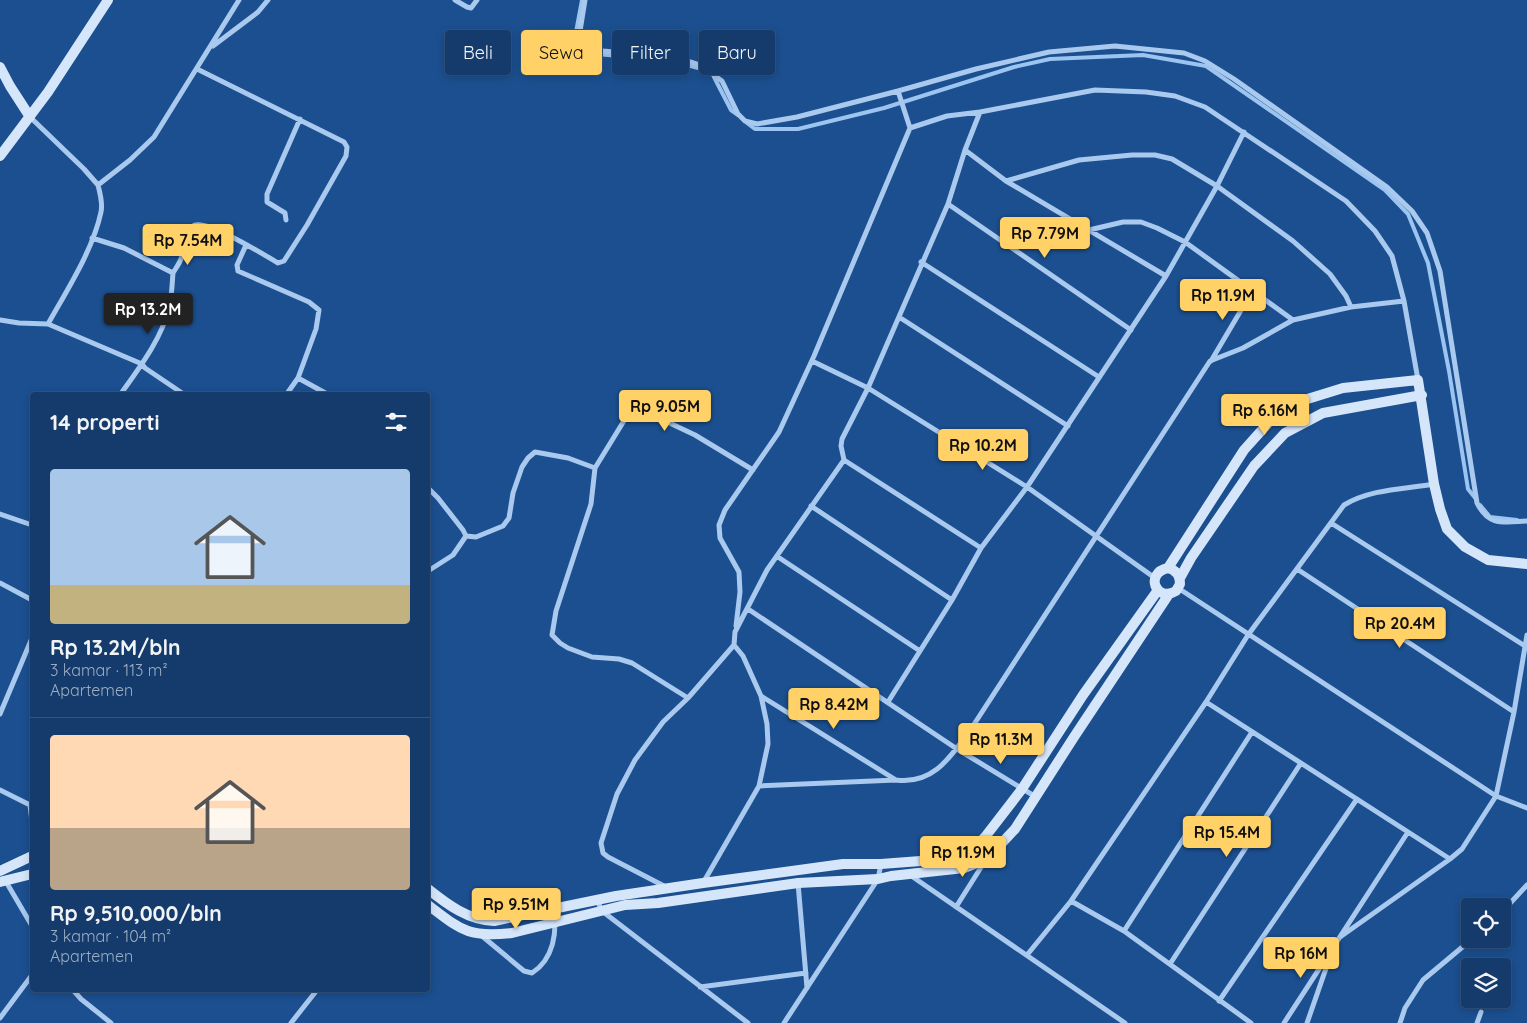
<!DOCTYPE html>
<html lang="id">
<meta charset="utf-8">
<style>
body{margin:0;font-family:Quicksand,sans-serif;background:#214673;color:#f1f3f6;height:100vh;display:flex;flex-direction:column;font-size:19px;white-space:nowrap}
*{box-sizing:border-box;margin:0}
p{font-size:16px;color:#9dadc1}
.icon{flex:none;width:28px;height:28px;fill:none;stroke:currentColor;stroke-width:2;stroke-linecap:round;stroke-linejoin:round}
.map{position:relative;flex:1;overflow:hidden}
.side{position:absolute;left:30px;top:392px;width:400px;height:600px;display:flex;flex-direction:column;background:#143b6b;border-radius:5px;box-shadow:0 2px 8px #0003,0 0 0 1px #33557e}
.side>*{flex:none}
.guide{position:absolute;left:445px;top:30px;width:475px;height:45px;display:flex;gap:10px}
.controls{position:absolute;left:1461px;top:898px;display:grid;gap:10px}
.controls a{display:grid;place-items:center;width:50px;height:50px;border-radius:5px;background:#143b6b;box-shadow:0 2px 8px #0003,0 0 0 1px #33557e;font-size:25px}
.price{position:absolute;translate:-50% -42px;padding:0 11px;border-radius:5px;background:#ffd166;color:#111;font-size:16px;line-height:32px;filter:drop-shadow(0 1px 2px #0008)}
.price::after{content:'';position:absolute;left:50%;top:30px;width:15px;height:11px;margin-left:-8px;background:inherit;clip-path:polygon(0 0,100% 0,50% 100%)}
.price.current{background:#222;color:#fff}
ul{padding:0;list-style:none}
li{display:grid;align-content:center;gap:10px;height:265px;padding:0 20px}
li+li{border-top:1px solid #33557e}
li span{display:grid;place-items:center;height:155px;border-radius:5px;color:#555}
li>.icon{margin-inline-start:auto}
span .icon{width:90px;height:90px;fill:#fffc;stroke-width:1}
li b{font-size:21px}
h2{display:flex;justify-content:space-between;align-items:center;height:60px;padding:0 20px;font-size:21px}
.tag{padding:0 18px;border-radius:5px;background:#143b6b;box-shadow:0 2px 8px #0003,0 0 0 1px #33557e;font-size:18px;line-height:45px}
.tag.current{background:#ffd166;color:#111}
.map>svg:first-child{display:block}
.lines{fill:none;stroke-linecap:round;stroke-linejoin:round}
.stream{stroke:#9cc4f0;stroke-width:4}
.street{stroke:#a9c9ee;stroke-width:5}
.secondary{stroke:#d6e6fa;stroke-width:10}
</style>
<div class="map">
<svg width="1527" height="1023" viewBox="0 0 1527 1023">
<rect width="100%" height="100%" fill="#1b4f8f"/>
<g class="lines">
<path class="stream" d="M 582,0 L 576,32 L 580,45 L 597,54 L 672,61 L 702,69
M 714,77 L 731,110 L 738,115
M 747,123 L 755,129 L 798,129 L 884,108 L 1014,67 L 1050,59 L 1143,55 L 1206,66 L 1385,190 L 1408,214 L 1428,263 L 1449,371 L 1468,489 L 1476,499
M 1480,505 L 1490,517 L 1517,520"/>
<path class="street" d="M 455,0 L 467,7 L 471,8 L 477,0
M 585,0 L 580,31 L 581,37 L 589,47 L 603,51 L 679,58 L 700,65 L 722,81 L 738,114 L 745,121 L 757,124 L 797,117 L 898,91 L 976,69 L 1049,52 L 1115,46 L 1184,53 L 1205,61 L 1234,79 L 1387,187 L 1412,211 L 1427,233 L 1440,271 L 1477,503 C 1489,527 1504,522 1527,521
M 213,46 L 258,12 L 268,0
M 30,117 L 84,169 L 98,185
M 910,128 L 947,116 L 980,112
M 965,150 L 1006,181 L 1166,276
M 1006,181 L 1079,160 L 1132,155 L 1155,155 L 1172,159 L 1217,186 L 1293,241 L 1330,274 L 1346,296 L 1351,307
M 948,204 L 1131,330
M 286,220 L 285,213 L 267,202 L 267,194 L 300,119
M 1089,230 L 1123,222 L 1141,222 L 1157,228 L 1185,242 L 1293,320
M 92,238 L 124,248 L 173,273 C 176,268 179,264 181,259 C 184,249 185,233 193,226 C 204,217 266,256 278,263 L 284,261 L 307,225 L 346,156 L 347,147 L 344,142 L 197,69
M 246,245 L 237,265 L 238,271 L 309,302 L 319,310 L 316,329 L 298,378
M 921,262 L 1099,377
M 899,317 L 1068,426
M 0,320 L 19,323 L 48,324 L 142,364 L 145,368 L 185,395
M 48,324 C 67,290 93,250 101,212 C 103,203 100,193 98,185 L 130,160 L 154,137 L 239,0
M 812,361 L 868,388 L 1027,487 L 1155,578
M 1211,361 L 1253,290
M 120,395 C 139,368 161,340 169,308 C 172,296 172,284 173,273
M 286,395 L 298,378 L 329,395
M 844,460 L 981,548
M 428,488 L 438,498 L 463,530 L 466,536
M 811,506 L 952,600
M 0,514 L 32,525
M 1331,523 L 1525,646
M 778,557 L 920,651
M 1297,569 L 1514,712
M 428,571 L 453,555 L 466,536 L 476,537 L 503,526 L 509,518 L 513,493 L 522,467 L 528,458 L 535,452 L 568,458 L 595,468
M 0,583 L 32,600
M 1178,588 L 1496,796 L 1527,808
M 748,609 L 957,749 L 1036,797
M 736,626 L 740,592 L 739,572 L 720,538 L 719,525 L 725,510 L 779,432 L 814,356 L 910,128 L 898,91
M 761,696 L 896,780
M 688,698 L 632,663 L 619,659 L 592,657 L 568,648 L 560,643 L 552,635 L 556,611 L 591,504 L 595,468 L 630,411 L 635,409 L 640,409 L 695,435 L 753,470
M 888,702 L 952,600 L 981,548 L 1027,487 L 1166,276 L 1217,186 L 1244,132
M 1206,702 L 1450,859
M 0,714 L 32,638
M 759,786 L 896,780 C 934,785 951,756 971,729 L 1210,361 L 1243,348 L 1293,320 L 1351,307 L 1404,301
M 0,790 L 32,806
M 30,805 L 32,822
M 910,875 L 1125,1023
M 5,880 L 32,926
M 703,883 L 759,786 L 768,744 L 767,724 L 761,696 L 743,656 L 734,645 L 735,632 L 767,570 L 844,460 L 841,446 L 842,439 L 868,388 L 948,204 L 965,150 L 980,112 L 1095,90 L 1146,92 L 1175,96 L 1205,107 L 1346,201 L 1375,231 L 1392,256 L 1404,301 L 1418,380
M 798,883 L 807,988
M 666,887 L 608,857 L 603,853 L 601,843 L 617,794 L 635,760 L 663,722 L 688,698 L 734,645
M 597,900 L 602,911 L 748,1023
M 1071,901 L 1124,931 L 1251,1023
M 956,907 L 985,861
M 1502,912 L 1527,885
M 1124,931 L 1252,732
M 482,936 L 524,971 L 532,973 C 554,959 557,932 554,909
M 1340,937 L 1450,859 L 1462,849 L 1496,796 L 1514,712 L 1527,635
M 1027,955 L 1071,901 L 1206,702 L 1248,635 L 1344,505 C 1370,489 1405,489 1434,484
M 1170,964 L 1301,763
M 700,987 L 806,973
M 73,990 L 81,999 L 111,1023
M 1219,1001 L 1357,799
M 0,1018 L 32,975
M 291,1023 L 317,990
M 784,1023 L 878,879 L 881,864
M 1284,1023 L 1408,832
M 1307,1023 L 1331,954
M 1400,1023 L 1405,1008 L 1423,980 L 1472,939
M 1477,1023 L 1481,1012"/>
<path class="secondary" d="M 0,67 L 10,86 L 30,117
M 0,156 L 48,92 L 108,0
M 1168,568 C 1176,570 1180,575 1180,584 L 1176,591 C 1156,603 1144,573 1168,568 L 1244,450 L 1269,422 L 1301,401 L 1343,388 L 1418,380 L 1434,484 L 1440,509 L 1447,529 L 1465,547 L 1488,560 L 1527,564
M 1180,578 L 1191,558 L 1254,466 L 1285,433 L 1323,413 L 1422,395
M 0,871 L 32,856
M 0,882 L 32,874
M 428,889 C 448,905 468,920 494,921 L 616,896 L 703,883 L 843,864 L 881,864 L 947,859 L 961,855 L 973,850 L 985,837 L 1022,789 L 1083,695 L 1158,590
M 428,905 C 461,930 468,938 512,933 L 625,905 L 658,903 L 798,883 L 878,879 L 891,876 L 964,868 L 987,859 L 1015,829 L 1074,737 L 1169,594"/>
</g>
</svg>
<div class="controls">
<a><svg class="icon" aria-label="locate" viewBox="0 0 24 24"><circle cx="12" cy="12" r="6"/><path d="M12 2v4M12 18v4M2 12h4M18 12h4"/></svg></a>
<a><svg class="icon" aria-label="layers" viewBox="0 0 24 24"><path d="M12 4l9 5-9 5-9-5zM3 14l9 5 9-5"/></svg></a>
</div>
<b class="price" style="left:1045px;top:259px">Rp 7.79M</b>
<b class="price" style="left:188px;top:266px">Rp 7.54M</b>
<b class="price" style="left:1223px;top:321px">Rp 11.9M</b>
<b class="price current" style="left:148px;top:335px">Rp 13.2M</b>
<b class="price" style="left:665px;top:432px">Rp 9.05M</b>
<b class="price" style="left:1265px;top:436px">Rp 6.16M</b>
<b class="price" style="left:983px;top:471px">Rp 10.2M</b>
<b class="price" style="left:1400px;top:649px">Rp 20.4M</b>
<b class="price" style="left:834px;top:730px">Rp 8.42M</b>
<b class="price" style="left:1001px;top:765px">Rp 11.3M</b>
<b class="price" style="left:1227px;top:858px">Rp 15.4M</b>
<b class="price" style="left:963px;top:878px">Rp 11.9M</b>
<b class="price" style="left:516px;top:930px">Rp 9.51M</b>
<b class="price" style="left:1301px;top:979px">Rp 16M</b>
<div class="guide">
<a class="tag">Beli</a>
<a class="tag current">Sewa</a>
<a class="tag">Filter</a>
<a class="tag">Baru</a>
</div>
<section class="side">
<h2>14 properti<svg class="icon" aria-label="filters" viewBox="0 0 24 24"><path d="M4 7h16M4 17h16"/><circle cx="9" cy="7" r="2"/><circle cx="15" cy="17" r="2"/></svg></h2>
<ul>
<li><span style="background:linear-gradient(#a9c7e8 75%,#c2b280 0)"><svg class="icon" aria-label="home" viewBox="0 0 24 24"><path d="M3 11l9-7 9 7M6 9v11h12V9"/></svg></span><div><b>Rp 13.2M/bln</b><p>3 kamar · 113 m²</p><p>Apartemen</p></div></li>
<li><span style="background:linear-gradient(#ffd9b3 60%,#b9a48a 0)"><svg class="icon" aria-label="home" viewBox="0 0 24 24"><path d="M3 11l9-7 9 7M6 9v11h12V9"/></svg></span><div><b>Rp 9,510,000/bln</b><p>3 kamar · 104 m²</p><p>Apartemen</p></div></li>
</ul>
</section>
</div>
